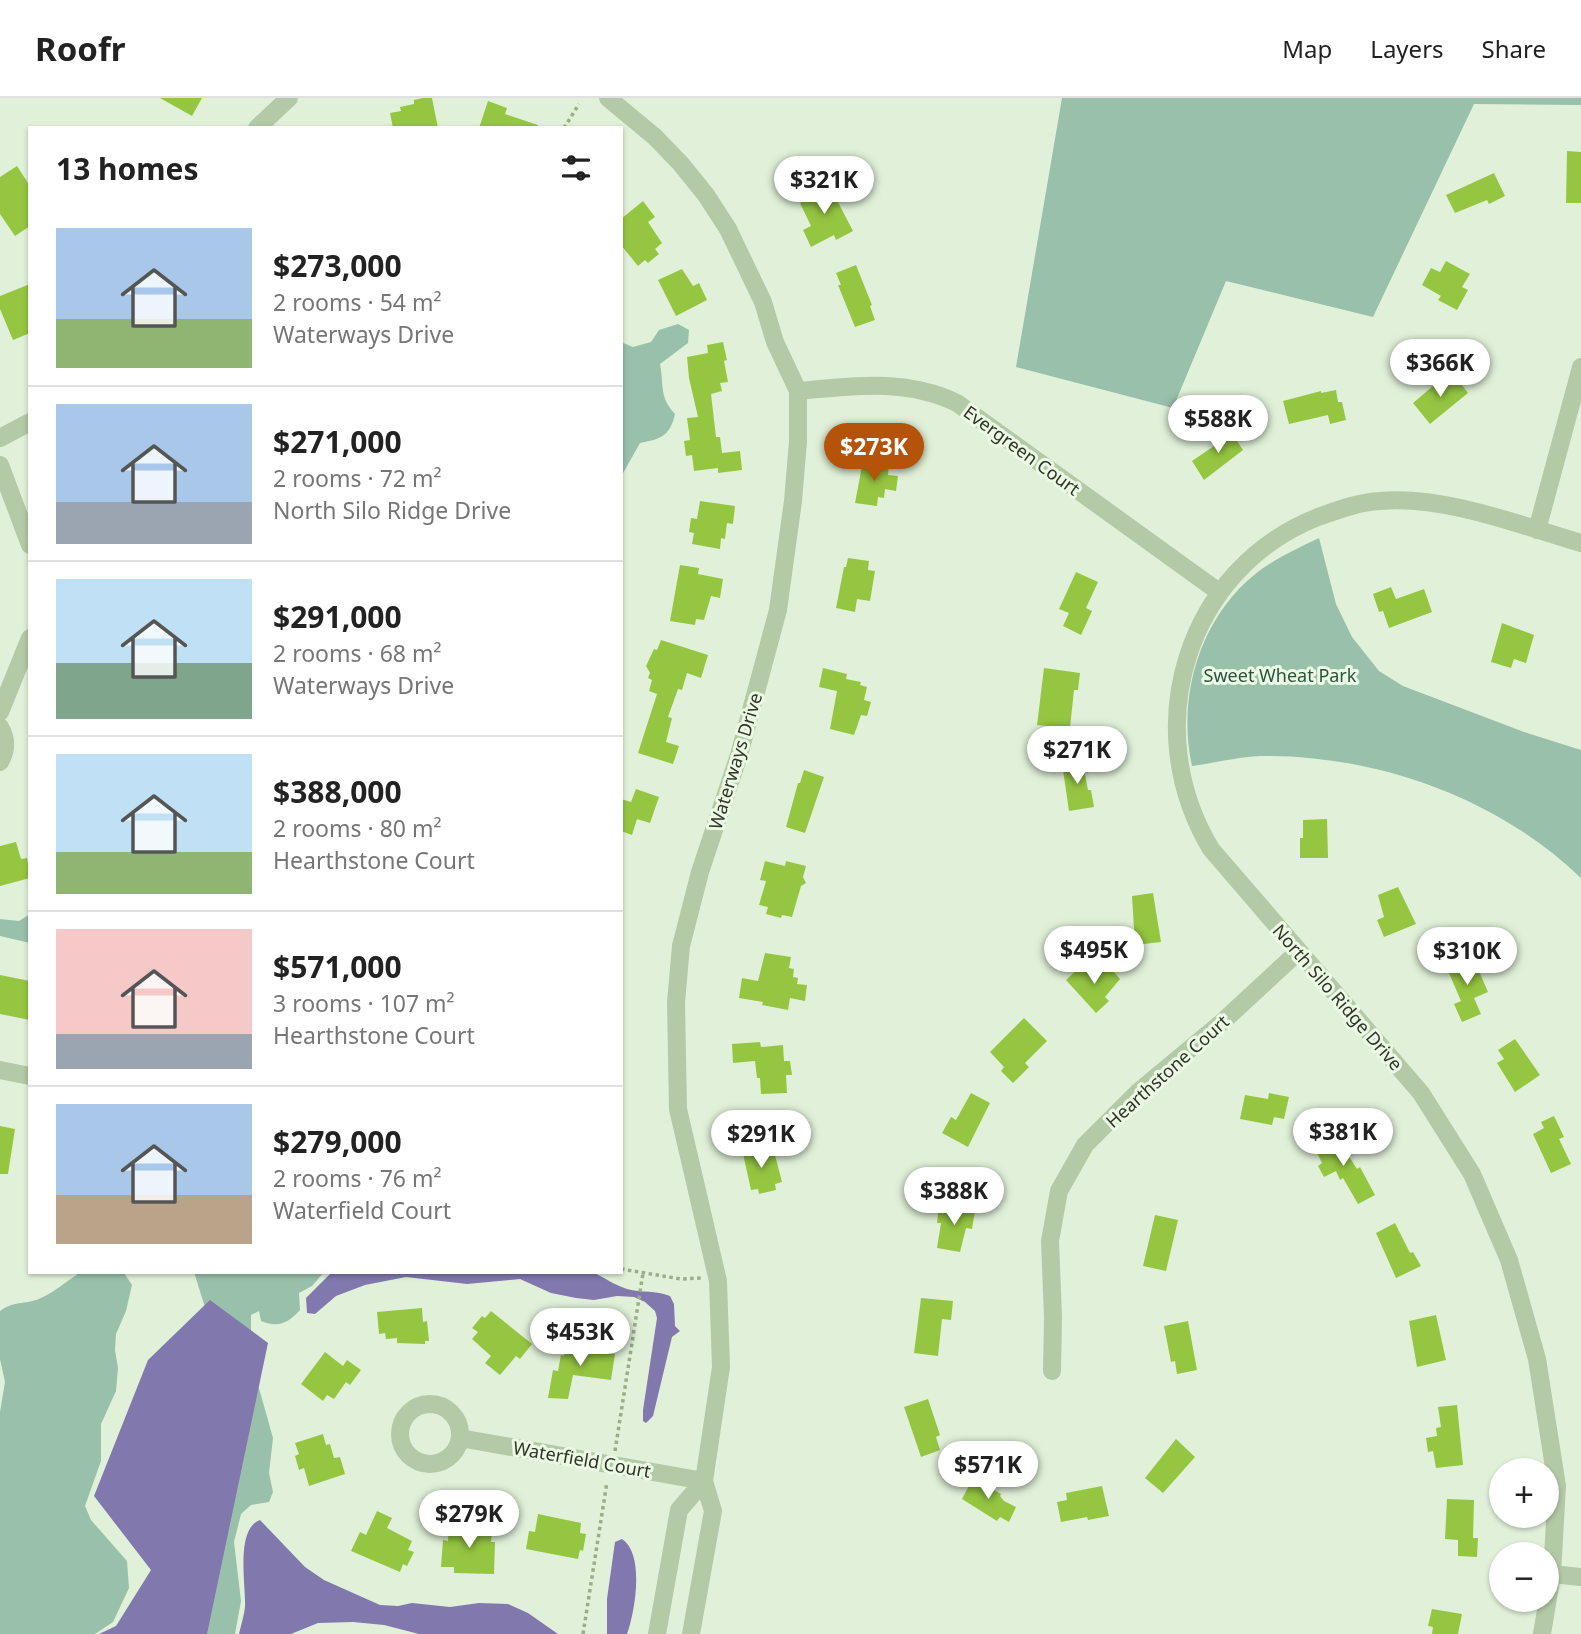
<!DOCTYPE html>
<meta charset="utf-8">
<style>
body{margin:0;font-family:"Noto Sans",sans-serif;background:#f6f6f6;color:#222;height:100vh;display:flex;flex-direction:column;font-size:26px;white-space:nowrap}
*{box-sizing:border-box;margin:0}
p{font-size:23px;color:#767676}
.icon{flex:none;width:38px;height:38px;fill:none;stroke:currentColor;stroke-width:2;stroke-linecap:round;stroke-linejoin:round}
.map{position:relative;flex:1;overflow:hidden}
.panel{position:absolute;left:28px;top:28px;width:595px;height:1148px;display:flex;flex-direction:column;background:#fff;border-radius:0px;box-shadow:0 2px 5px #0004}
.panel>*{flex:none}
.fabs{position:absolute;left:1489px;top:1360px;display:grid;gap:14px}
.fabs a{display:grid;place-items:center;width:70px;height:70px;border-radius:50%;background:#fff;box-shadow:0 2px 5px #0004;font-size:35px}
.price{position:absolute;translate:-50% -60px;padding:0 16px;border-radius:24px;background:#fff;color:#222;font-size:23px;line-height:46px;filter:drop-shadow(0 2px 4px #0008)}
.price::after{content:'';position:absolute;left:50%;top:42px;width:21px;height:16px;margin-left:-10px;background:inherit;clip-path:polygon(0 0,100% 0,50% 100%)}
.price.on{background:#b45309;color:#fff}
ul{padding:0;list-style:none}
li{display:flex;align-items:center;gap:21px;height:175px;padding:0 28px}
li+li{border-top:2px solid #e0e0e0}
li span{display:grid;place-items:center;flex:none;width:196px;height:140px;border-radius:0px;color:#555}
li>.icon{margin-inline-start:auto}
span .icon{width:84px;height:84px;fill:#fffc;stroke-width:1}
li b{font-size:30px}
h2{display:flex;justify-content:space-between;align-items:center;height:84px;padding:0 28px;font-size:30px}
header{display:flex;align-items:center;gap:42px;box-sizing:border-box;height:98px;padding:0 35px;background:#fff;border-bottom:2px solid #e0e0e0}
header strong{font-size:33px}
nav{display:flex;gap:38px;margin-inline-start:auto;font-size:24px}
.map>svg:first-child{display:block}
.green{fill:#99c0ab}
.water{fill:#8178ae}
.building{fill:#95c642}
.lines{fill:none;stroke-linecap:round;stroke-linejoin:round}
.path{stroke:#99ad89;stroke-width:3.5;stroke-dasharray:3.5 3.5;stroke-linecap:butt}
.street{stroke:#b4c9a5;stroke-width:18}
.labels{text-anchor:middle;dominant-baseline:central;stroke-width:6;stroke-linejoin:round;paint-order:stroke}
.street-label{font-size:18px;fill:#2e3526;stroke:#ebf9e5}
.park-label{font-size:18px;fill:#2a533e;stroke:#ebf9e5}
</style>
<header>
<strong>Roofr</strong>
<nav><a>Map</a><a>Layers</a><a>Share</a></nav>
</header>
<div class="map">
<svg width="1581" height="1536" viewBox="0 0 1581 1536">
<rect width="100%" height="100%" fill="#e1f1d9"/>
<path class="green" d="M 1062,0 L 1581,0 L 1581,7 L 1474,6 L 1373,219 L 1226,183 L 1173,310 L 1016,269 Z
M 678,226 L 689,232 L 688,245 L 660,266 C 664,287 659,299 675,316 C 670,338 661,341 640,345 L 622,377 L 621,388 L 621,244 L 633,249 L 651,244 L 659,232 Z
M 1319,440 L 1336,506 L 1352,539 L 1379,573 L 1403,588 L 1524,634 L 1581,652 L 1581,780 C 1498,700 1375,656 1260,658 C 1238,659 1214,665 1192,668 C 1177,600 1199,522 1254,477 C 1274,461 1296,451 1319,440 Z
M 30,816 L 30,845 L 0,838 L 0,821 L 19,823 Z
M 81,1174 L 124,1175 L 132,1187 L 126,1213 L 116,1236 L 115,1252 L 118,1270 L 116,1293 L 101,1326 L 101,1363 L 85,1408 L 91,1422 L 127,1463 L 129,1490 L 113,1524 L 95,1536 L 0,1536 L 0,1314 L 5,1284 L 0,1261 L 0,1213 C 17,1201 26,1208 43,1199 C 56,1193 68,1182 81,1174 Z
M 194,1174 L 324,1174 L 312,1188 L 299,1195 L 300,1212 C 288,1225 279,1230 261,1223 L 259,1213 L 251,1217 L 251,1244 L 255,1276 L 273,1340 L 269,1375 L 273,1394 L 269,1404 L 251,1407 L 241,1416 L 234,1444 L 241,1503 L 235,1536 L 181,1536 L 208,1219 Z"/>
<path class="water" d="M 332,1174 L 592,1174 C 604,1179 614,1187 627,1191 C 642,1195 656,1192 670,1198 L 674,1206 L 675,1228 L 680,1233 L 672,1239 L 653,1318 L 646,1325 L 643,1323 L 643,1312 L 657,1220 L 655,1213 L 645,1204 L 634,1199 L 617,1198 L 594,1202 L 576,1200 L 551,1195 L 520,1181 L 467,1186 L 406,1179 L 365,1187 L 336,1198 L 315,1216 L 307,1215 L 306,1200 Z
M 210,1202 L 268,1245 L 207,1536 L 99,1536 L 116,1528 L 151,1472 L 94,1398 L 148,1262 Z
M 260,1422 L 305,1469 L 324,1482 L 380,1507 L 398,1508 L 412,1505 L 450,1509 L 479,1505 L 508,1506 L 528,1515 L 558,1536 L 419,1536 L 384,1527 L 353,1524 L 318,1525 L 291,1536 L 239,1536 C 241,1527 244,1518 245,1509 C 246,1487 235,1431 260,1422 Z
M 622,1441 C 645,1456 635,1514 627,1536 L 607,1536 L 607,1501 L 615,1444 Z"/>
<path class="building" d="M 160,0 L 202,0 L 192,18 Z
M 423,0 L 432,0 L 438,30 L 393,30 L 390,15 L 401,13 L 400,9 L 414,6 L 414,2 Z
M 488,3 L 507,10 L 505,16 L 538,27 L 537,30 L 479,30 Z
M 1567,53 L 1581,54 L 1581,105 L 1566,105 Z
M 17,68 L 30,88 L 30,128 L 15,138 L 0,116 L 0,79 Z
M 1494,75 L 1505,98 L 1489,106 L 1487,102 L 1455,115 L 1446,97 Z
M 829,87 L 853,133 L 836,142 L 834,137 L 811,149 L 803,132 L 811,128 L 800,105 L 808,101 L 805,95 L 819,88 L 820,91 Z
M 643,103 L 655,119 L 648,124 L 662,145 L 655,151 L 659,156 L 648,165 L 645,162 L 638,168 L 621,147 L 621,121 Z
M 1446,163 L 1470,176 L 1462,189 L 1468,192 L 1457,212 L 1438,202 L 1441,198 L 1422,187 L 1431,170 L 1440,174 Z
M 856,167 L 872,207 L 870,208 L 875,222 L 855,229 L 838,187 L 841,187 L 836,175 Z
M 682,171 L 693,188 L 699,185 L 707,202 L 676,218 L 658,182 Z
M 30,186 L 30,235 L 13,242 L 0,211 L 0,198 Z
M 723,244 L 727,262 L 724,263 L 728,284 L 720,285 L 722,293 L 711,296 L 716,339 L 720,339 L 722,355 L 740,353 L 742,372 L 718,375 L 718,370 L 694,373 L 692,357 L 686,358 L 684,343 L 690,342 L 687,320 L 698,319 L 689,280 L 687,259 L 708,255 L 707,247 Z
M 1455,278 L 1468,295 L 1430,326 L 1413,305 L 1439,283 L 1443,288 Z
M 1336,292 L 1338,304 L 1342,304 L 1346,322 L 1330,326 L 1328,317 L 1289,326 L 1283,303 L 1321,293 L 1321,295 Z
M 1229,331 L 1243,352 L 1204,382 L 1192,363 L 1217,346 L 1213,342 Z
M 863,363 L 889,367 L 888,377 L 898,378 L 896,393 L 885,391 L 884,400 L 878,399 L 877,408 L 855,405 Z
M 700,403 L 735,408 L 733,426 L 727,425 L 725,441 L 721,440 L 720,451 L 692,446 L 694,435 L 689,434 L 691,420 L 697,421 Z
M 848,460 L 869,463 L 868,472 L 875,473 L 870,503 L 857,501 L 855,514 L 836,510 L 844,469 L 846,469 Z
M 680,467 L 699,470 L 698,476 L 723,481 L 720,500 L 711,498 L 704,522 L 696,521 L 695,527 L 670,523 Z
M 1076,474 L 1098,484 L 1086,510 L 1092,513 L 1081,537 L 1063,528 L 1069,515 L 1059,511 Z
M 1391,489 L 1396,501 L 1424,491 L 1432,514 L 1389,530 L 1383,513 L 1379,514 L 1373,496 Z
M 1502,525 L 1534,537 L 1526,565 L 1514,561 L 1511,570 L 1491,564 Z
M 661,542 L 708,557 L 701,580 L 687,575 L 682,592 L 678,591 L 668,619 L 672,620 L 666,644 L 679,648 L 673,666 L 638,655 L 657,596 L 649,593 L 652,582 L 648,580 L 650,575 L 646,568 L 654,551 L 657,552 Z
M 823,570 L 847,576 L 846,581 L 861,584 L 860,587 L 867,589 L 864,602 L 871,604 L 867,618 L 861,617 L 854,637 L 830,631 L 837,593 L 819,589 Z
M 1044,570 L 1080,575 L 1078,592 L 1074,592 L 1070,630 L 1037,627 Z
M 1082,661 L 1088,692 L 1091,692 L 1094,709 L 1069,713 L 1062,665 Z
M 804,672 L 824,679 L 805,735 L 786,729 L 798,685 L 800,685 Z
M 636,691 L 659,699 L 650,725 L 637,721 L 632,737 L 621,733 L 621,701 L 631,704 Z
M 1327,721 L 1328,760 L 1300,760 L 1300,740 L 1303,740 L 1303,722 Z
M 16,744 L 21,761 L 27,760 L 30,780 L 0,788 L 0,748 Z
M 765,763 L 785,768 L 786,763 L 806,768 L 803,779 L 806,785 L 801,788 L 792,819 L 782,817 L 781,820 L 766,816 L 768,809 L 759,807 L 766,783 L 760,782 Z
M 1398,789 L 1416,826 L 1384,839 L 1377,822 L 1384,819 L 1378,797 Z
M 1153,795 L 1161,844 L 1135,847 L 1132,798 Z
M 765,855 L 791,859 L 789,870 L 794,871 L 793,879 L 798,880 L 797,886 L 807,887 L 805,903 L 790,900 L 788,912 L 762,907 L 763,904 L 739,900 L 742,880 L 758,883 Z
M 1472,857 L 1488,894 L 1474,900 L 1481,916 L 1462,924 L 1454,906 L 1461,903 L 1446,868 Z
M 1107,866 L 1120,881 L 1105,899 L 1109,903 L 1096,915 L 1066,882 L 1082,867 L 1093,878 Z
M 0,877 L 30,883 L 30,922 L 0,916 Z
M 1024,920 L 1047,943 L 1025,965 L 1029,969 L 1013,985 L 1001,973 L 1004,969 L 990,954 Z
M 1515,941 L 1540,977 L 1515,994 L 1497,965 L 1504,961 L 1498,952 Z
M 760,944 L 761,949 L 783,947 L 784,963 L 790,963 L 792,977 L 786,977 L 787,995 L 761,996 L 760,980 L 757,980 L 755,963 L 733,965 L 732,946 Z
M 971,995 L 990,1005 L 968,1049 L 942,1035 L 951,1019 L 956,1022 Z
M 1269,995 L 1289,999 L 1284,1021 L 1274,1019 L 1272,1027 L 1240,1021 L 1245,997 L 1268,1001 Z
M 1554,1018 L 1564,1039 L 1559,1041 L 1571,1066 L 1551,1075 L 1533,1036 L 1544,1030 L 1541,1024 Z
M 0,1028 L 15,1031 L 8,1076 L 0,1076 Z
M 1335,1037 L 1357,1071 L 1360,1069 L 1375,1097 L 1358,1106 L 1343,1080 L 1340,1082 L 1336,1073 L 1324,1079 L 1318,1068 L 1322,1065 L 1314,1049 Z
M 758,1047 L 761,1060 L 775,1057 L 782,1084 L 775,1086 L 776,1092 L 759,1096 L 758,1091 L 751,1092 L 742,1051 Z
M 939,1108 L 975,1113 L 972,1131 L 966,1130 L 960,1154 L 937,1150 L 941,1125 L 937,1125 Z
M 1155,1117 L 1178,1122 L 1166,1173 L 1143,1168 Z
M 1395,1125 L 1410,1155 L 1413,1154 L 1421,1168 L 1396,1180 L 1376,1135 Z
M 921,1200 L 953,1203 L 951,1222 L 942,1221 L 938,1258 L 914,1255 Z
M 422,1210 L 423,1224 L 427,1223 L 429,1243 L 425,1243 L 425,1246 L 397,1245 L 397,1240 L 386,1241 L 385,1235 L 379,1236 L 377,1214 Z
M 491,1213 L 532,1246 L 520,1261 L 516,1258 L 500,1277 L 485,1265 L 491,1258 L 472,1241 L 478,1234 L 472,1230 L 482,1218 L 485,1220 Z
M 1436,1217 L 1446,1262 L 1417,1269 L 1409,1223 Z
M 1188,1223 L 1197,1272 L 1177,1276 L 1175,1263 L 1171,1264 L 1164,1228 Z
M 580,1243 L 595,1246 L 593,1252 L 615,1256 L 611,1282 L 573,1277 L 568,1301 L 548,1300 L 553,1272 L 558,1273 L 561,1257 L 564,1258 L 566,1248 L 579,1250 Z
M 325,1254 L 343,1268 L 347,1262 L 361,1272 L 350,1287 L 346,1284 L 334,1301 L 327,1297 L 323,1303 L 301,1286 Z
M 928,1301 L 940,1337 L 936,1339 L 940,1352 L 921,1359 L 904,1309 Z
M 1457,1307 L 1463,1367 L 1436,1370 L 1433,1353 L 1428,1354 L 1426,1340 L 1437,1338 L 1436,1330 L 1441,1329 L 1438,1309 Z
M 323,1336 L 326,1347 L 330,1346 L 334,1360 L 340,1359 L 345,1376 L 309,1388 L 304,1370 L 299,1372 L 295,1358 L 299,1356 L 295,1345 Z
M 1176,1341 L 1195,1359 L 1163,1395 L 1145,1380 Z
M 973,1380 L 1001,1396 L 1000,1398 L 1004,1403 L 1016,1409 L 1009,1424 L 1000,1419 L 997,1423 L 962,1401 Z
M 1102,1388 L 1109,1418 L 1088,1422 L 1087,1419 L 1061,1424 L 1057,1404 L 1067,1402 L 1066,1395 Z
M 1447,1401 L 1474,1402 L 1473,1440 L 1478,1440 L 1477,1459 L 1458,1458 L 1458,1442 L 1445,1441 Z
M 377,1413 L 392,1420 L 387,1430 L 412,1443 L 408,1452 L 414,1454 L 407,1468 L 403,1466 L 400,1474 L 351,1453 L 360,1434 L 366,1437 Z
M 538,1416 L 581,1425 L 580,1435 L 586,1436 L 583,1453 L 580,1452 L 578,1461 L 526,1451 L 529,1433 L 535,1434 Z
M 449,1425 L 472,1427 L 472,1432 L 492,1433 L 491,1444 L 495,1444 L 494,1476 L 454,1475 L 454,1469 L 441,1469 L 443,1442 L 448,1443 Z
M 1432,1511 L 1462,1516 L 1458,1536 L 1432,1536 L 1433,1529 L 1428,1528 Z"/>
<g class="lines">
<path class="path" d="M 564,30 L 579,6
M 621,1171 L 681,1181 L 701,1180
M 615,1353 L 643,1175
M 583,1536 L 607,1384"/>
<path class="street" d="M 608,0 L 655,39 L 681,66 L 706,97 L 728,131 L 763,204 L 775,244 L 798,293 L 798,343 L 793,403 L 778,512 L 739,657 L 700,774 L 681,848 L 676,904 L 678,1011 L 718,1183 L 721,1269 L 704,1383 L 713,1413 L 691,1536
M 257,30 L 289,0
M 798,293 C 853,288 906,280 957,305 L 1219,494
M 0,340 L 30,324
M 0,367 L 30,447
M 1537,432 L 1581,269
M 0,614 L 30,540
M 0,629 C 7,641 7,652 0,664
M 0,972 L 30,978
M 1052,1273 L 1053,1219 L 1050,1143 L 1059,1093 L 1085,1047 L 1137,995 L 1220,926 L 1298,854
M400 1336a30 30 0 1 1 60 0a30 30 0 1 1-60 0Z
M 460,1340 L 704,1383
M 1552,1476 L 1581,1479
M 657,1536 L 679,1412 L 704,1383
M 1542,1536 L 1552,1476 L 1557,1388 L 1537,1261 L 1509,1162 L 1472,1076 L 1421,995 L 1211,751 C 1138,630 1186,471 1318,419 C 1338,412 1359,404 1380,403 C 1443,397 1520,427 1581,445"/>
</g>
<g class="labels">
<g class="street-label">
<text transform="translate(1022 352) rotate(36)">Evergreen Court</text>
<text transform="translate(735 663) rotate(-73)">Waterways Drive</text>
<text transform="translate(1338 899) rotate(49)">North Silo Ridge Drive</text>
<text transform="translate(1167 973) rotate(-42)">Hearthstone Court</text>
<text transform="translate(582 1361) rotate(10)">Waterfield Court</text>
</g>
<g class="park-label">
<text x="1280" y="577">Sweet Wheat Park</text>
</g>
</g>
</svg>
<div class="fabs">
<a>+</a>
<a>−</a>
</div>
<b class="price" style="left:824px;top:118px">$321K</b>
<b class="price" style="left:1440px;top:301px">$366K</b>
<b class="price" style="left:1218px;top:357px">$588K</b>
<b class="price on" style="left:874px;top:385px">$273K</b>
<b class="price" style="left:1077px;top:688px">$271K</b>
<b class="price" style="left:1094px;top:888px">$495K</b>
<b class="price" style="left:1467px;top:889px">$310K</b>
<b class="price" style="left:1343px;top:1070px">$381K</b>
<b class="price" style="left:761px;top:1072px">$291K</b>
<b class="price" style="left:954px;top:1129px">$388K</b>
<b class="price" style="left:580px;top:1270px">$453K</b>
<b class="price" style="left:988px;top:1403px">$571K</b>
<b class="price" style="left:469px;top:1452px">$279K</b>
<section class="panel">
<h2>13 homes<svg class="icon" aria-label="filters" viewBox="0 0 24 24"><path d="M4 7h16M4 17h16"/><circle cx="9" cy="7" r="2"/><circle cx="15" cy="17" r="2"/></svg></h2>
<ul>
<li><span style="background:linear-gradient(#a9c7e8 65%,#8fb573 0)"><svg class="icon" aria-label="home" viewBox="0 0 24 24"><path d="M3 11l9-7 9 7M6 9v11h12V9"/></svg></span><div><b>$273,000</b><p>2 rooms · 54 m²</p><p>Waterways Drive</p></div></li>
<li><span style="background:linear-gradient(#a9c7e8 70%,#9aa5b1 0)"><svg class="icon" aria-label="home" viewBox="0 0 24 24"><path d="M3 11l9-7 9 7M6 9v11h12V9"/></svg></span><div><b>$271,000</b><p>2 rooms · 72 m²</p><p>North Silo Ridge Drive</p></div></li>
<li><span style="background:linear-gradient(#bfe0f5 60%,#7fa58c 0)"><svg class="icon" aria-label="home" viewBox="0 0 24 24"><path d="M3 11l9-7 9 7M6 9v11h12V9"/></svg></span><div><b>$291,000</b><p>2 rooms · 68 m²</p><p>Waterways Drive</p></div></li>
<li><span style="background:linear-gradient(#bfe0f5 70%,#8fb573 0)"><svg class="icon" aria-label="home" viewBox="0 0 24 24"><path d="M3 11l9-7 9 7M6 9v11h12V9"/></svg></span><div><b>$388,000</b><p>2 rooms · 80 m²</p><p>Hearthstone Court</p></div></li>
<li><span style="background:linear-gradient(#f6c9c9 75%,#9aa5b1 0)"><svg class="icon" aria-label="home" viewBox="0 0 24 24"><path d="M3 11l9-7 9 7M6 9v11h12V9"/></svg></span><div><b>$571,000</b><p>3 rooms · 107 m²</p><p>Hearthstone Court</p></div></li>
<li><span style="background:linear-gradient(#a9c7e8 65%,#b9a48a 0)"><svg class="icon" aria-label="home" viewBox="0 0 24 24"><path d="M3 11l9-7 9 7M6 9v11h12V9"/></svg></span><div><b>$279,000</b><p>2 rooms · 76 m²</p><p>Waterfield Court</p></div></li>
</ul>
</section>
</div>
